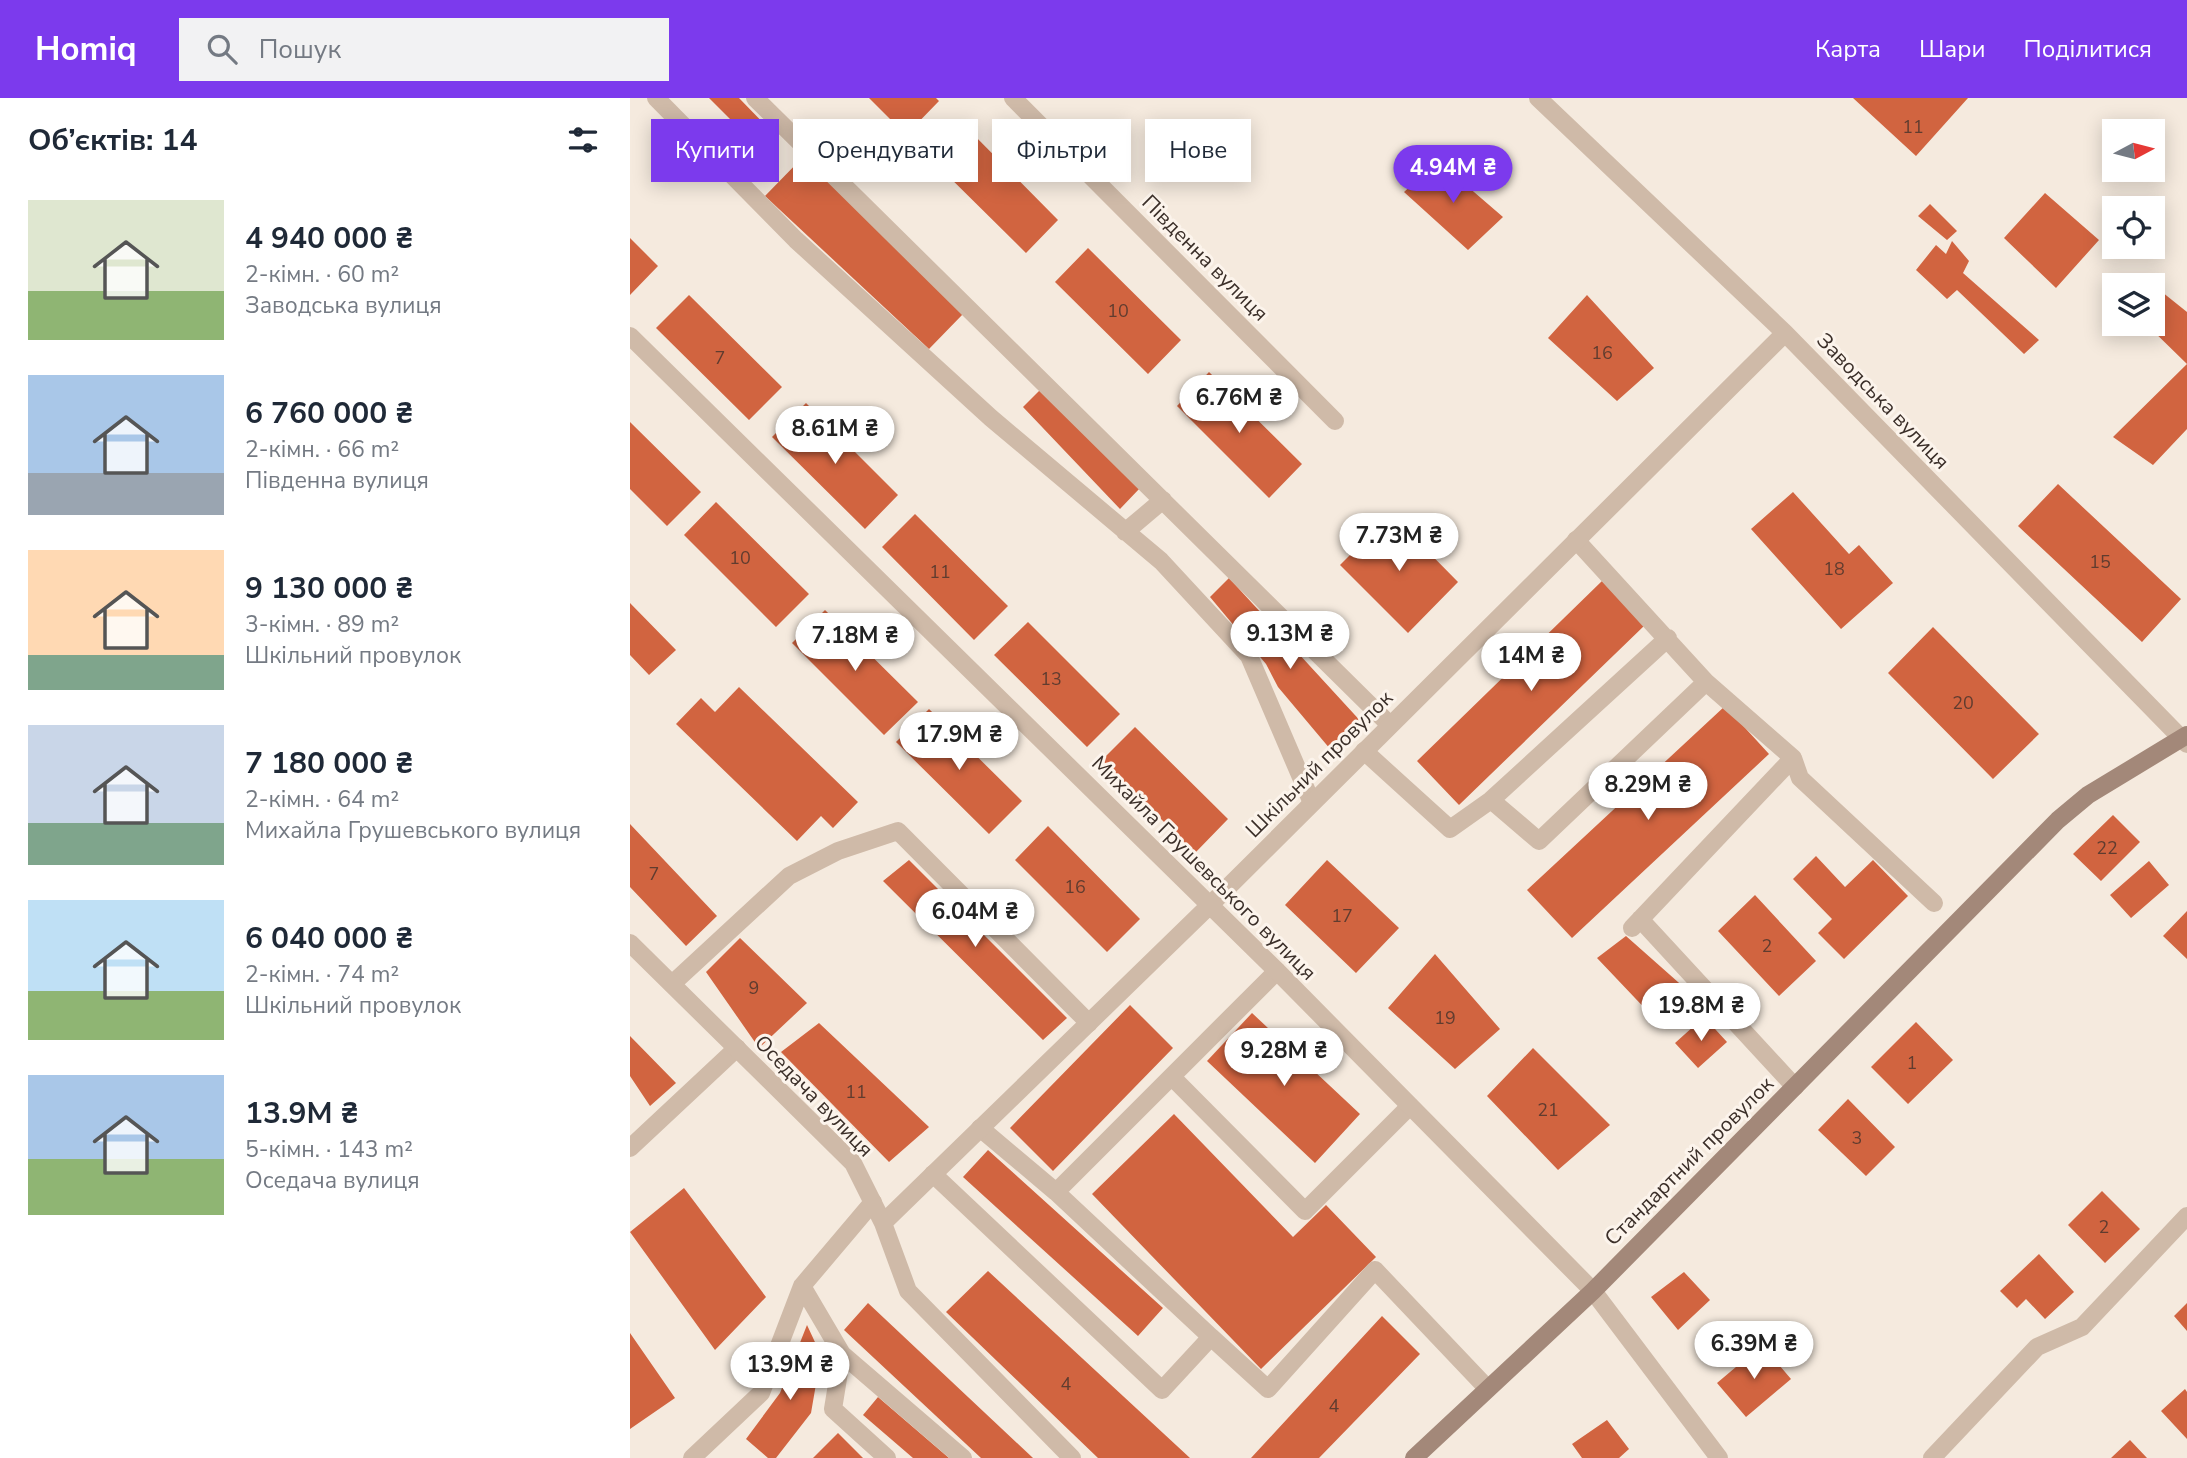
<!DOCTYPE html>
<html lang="uk">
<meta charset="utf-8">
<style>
body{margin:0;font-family:"Nunito Sans",sans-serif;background:#f2f2f3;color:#1f2937;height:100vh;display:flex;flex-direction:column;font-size:26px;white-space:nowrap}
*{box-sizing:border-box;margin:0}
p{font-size:23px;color:#747a83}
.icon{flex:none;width:38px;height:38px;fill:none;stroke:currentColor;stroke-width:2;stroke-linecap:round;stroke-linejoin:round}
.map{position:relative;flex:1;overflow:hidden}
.drawer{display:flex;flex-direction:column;background:#fff;width:630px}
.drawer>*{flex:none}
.guide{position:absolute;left:21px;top:21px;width:665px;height:63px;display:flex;gap:14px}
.needle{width:46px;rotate:83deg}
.tools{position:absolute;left:1472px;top:21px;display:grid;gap:14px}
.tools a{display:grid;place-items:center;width:63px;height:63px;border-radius:0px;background:#fff;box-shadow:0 4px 18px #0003;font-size:35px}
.price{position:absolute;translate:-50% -60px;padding:0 16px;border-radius:24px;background:#fff;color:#222;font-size:23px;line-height:46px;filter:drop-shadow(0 2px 4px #0008)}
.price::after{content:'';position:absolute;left:50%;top:42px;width:21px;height:16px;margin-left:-10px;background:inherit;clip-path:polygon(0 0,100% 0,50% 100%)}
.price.selected{background:#7c3aed;color:#fff}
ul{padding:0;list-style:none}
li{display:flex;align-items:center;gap:21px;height:175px;padding:0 28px}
li span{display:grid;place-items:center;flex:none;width:196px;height:140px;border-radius:0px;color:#555}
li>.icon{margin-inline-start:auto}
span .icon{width:84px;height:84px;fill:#fffc;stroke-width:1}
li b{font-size:30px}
h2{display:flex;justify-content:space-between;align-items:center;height:84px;padding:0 28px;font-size:30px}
.pill{padding:0 24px;border-radius:0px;background:#fff;box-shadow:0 4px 18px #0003;font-size:24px;line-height:63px}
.pill.selected{background:#7c3aed;color:#fff}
header{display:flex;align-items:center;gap:42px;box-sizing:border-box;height:98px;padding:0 35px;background:#7c3aed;color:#fff}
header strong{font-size:33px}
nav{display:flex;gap:38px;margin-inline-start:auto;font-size:24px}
.search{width:490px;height:63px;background:#f2f2f3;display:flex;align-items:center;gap:18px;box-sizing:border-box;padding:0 24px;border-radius:0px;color:#747a83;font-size:26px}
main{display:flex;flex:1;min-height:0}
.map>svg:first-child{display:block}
.building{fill:#d16440}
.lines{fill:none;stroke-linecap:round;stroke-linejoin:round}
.lane{stroke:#cfbaa8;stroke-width:18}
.street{stroke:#cfbaa8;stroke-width:18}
.secondary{stroke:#a38879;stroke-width:18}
.labels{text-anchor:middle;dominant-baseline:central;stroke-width:6;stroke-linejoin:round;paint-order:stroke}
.number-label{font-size:18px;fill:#603c2f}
.street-label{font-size:21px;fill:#3b2f29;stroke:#fcf4ec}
</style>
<header>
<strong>Homiq</strong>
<div class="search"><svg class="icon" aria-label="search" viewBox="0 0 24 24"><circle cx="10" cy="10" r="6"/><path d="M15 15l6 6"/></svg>Пошук</div>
<nav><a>Карта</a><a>Шари</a><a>Поділитися</a></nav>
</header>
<main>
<section class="drawer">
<h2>Об’єктів: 14<svg class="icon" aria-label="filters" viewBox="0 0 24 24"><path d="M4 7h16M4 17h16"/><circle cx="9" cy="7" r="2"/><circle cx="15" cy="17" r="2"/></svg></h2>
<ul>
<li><span style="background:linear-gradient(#dfe7d0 65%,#8fb573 0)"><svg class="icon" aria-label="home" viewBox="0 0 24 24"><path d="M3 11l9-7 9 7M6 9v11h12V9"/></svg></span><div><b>4 940 000 ₴</b><p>2-кімн. · 60 m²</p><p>Заводська вулиця</p></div></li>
<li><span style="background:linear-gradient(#a9c7e8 70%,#9aa5b1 0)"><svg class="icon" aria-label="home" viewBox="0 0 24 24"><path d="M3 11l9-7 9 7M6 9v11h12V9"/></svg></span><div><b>6 760 000 ₴</b><p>2-кімн. · 66 m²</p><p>Південна вулиця</p></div></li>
<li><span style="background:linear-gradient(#ffd9b3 75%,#7fa58c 0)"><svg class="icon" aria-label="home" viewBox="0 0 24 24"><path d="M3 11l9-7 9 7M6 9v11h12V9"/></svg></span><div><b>9 130 000 ₴</b><p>3-кімн. · 89 m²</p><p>Шкільний провулок</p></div></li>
<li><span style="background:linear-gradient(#c9d6e8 70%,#7fa58c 0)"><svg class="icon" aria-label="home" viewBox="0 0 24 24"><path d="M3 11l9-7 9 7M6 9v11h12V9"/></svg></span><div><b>7 180 000 ₴</b><p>2-кімн. · 64 m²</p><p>Михайла Грушевського вулиця</p></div></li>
<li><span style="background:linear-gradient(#bfe0f5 65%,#8fb573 0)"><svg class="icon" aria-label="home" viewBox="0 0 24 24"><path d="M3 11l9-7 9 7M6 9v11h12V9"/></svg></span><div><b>6 040 000 ₴</b><p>2-кімн. · 74 m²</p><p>Шкільний провулок</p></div></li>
<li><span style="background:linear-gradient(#a9c7e8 60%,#8fb573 0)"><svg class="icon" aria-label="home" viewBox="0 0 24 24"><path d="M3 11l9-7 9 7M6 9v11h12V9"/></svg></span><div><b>13.9M ₴</b><p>5-кімн. · 143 m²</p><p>Оседача вулиця</p></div></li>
</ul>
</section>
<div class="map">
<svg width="1557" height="1360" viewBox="0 0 1557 1360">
<rect width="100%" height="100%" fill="#f5eade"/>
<path class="building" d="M 79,0 L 109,0 L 140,32 L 127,48 Z
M 239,0 L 306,0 L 309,3 L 276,37 Z
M 1223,0 L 1338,0 L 1286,58 Z
M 336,29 L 428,122 L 396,155 L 303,63 Z
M 173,59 L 333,216 L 299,251 L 135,98 Z
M 808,63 L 873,119 L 838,152 L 774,94 Z
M 1415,95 L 1469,142 L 1426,190 L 1374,140 Z
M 1300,106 L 1327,133 L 1317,142 L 1288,118 Z
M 0,140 L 28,168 L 0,197 Z
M 1322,143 L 1339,163 L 1333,175 L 1409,242 L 1394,256 L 1327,192 L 1317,201 L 1286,172 L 1306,147 L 1316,156 Z
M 458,150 L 551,242 L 518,276 L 425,184 Z
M 1522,186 L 1557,214 L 1557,266 L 1516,226 L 1522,226 Z
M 59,197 L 152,289 L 119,322 L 26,230 Z
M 957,197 L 1024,270 L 987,303 L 918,240 Z
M 1557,266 L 1557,331 L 1523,367 L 1483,339 Z
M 579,274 L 672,366 L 639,400 L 547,308 Z
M 410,292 L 510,390 L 490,411 L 393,309 Z
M 176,305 L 268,397 L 235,431 L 142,339 Z
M 0,324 L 71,394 L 37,428 L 0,391 Z
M 1428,386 L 1551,501 L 1512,544 L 1388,428 Z
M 1163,394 L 1219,456 L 1229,447 L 1263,485 L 1211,531 L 1121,431 Z
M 86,404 L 179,496 L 146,529 L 54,437 Z
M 285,416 L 378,508 L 344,542 L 252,449 Z
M 761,416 L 828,484 L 778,535 L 710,467 Z
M 599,480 L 735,628 L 706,658 L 648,589 L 636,566 L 580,499 Z
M 972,483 L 1015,527 L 829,707 L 787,663 Z
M 0,505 L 46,552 L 19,577 L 0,557 Z
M 195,512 L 288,604 L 254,637 L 162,545 Z
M 398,524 L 490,616 L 457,649 L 364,557 Z
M 1303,529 L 1409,636 L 1363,681 L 1258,575 Z
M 109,589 L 228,704 L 203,730 L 191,718 L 167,743 L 46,626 L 71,600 L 85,614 Z
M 1095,608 L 1139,656 L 942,840 L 897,792 Z
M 299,611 L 392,703 L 359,736 L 266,644 Z
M 505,629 L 598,721 L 565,755 L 472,662 Z
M 1483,717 L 1510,744 L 1471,783 L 1443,756 Z
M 0,726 L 87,818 L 56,848 L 0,789 Z
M 418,728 L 510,821 L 477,854 L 385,762 Z
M 1186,758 L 1215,789 L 1243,762 L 1278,798 L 1214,861 L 1188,835 L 1202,821 L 1163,781 Z
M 279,762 L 437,920 L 413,942 L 253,783 Z
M 697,762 L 769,830 L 726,875 L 655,807 Z
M 1519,763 L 1539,787 L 1501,820 L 1480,797 Z
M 1125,797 L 1186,863 L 1149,898 L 1088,833 Z
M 1557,813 L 1557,861 L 1533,838 Z
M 996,838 L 1057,892 L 1023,919 L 967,860 Z
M 110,840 L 177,905 L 129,950 L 76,874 Z
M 805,856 L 870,931 L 825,971 L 758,910 Z
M 500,907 L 543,950 L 423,1073 L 380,1030 Z
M 622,915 L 730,1016 L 685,1065 L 577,963 Z
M 1074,919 L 1097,944 L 1068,970 L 1045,945 Z
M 1286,924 L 1323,962 L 1278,1006 L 1241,969 Z
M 189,925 L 299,1029 L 259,1064 L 151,954 Z
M 0,938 L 46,985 L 20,1008 L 0,978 Z
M 903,950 L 980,1027 L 928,1072 L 857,998 Z
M 1218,1001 L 1265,1049 L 1236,1078 L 1188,1032 Z
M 544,1016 L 663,1139 L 696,1107 L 746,1159 L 631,1271 L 462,1096 Z
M 358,1052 L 533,1210 L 508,1238 L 333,1079 Z
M 54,1090 L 136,1199 L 85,1252 L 0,1134 Z
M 1472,1093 L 1510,1131 L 1475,1165 L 1438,1127 Z
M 1409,1156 L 1444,1194 L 1415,1221 L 1396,1201 L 1387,1210 L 1370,1193 Z
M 358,1173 L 560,1360 L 468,1360 L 316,1214 Z
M 1054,1174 L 1080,1202 L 1048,1232 L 1021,1199 Z
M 238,1205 L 403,1360 L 351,1360 L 214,1232 Z
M 1557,1205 L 1557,1233 L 1544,1218 Z
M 752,1218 L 790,1256 L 689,1360 L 621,1360 Z
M 177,1227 L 191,1257 L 181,1315 L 146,1360 L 138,1360 L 116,1341 L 150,1295 Z
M 0,1235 L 45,1300 L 0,1331 Z
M 1132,1247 L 1161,1281 L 1116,1319 L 1087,1285 Z
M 1555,1291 L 1557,1294 L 1557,1341 L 1531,1313 Z
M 248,1299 L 319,1360 L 283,1360 L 233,1317 Z
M 977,1322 L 999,1351 L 989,1360 L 952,1360 L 942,1346 Z
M 208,1335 L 233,1360 L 183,1360 Z
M 1500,1342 L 1517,1360 L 1481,1360 Z"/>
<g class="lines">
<path class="lane" d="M 26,0 L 166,142 L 361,320 L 531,463 L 619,558 L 682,705
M 125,0 L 760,627
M 495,434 L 533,402
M 946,442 L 1076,584 L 1163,660 L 1170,680 L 1304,805
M 1038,540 L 861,702 L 909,743 L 1076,584
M 734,653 L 820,731 L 861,702
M 1010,821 L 1165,989
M 1002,830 L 1163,660
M 42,886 L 159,778 L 208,753 L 268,733 L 459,925
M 542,979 L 675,1113 L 780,1008
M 0,1050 L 107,950
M 303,1076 L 532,1292 L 581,1239 L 426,1094 L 350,1030
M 426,1094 L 647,873
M 172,1188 L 212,1256 L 203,1311 L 257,1360
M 581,1239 L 638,1291 L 745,1172 L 857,1290
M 212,1256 L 333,1360
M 62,1360 L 131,1295 L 172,1188 L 243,1104"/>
<path class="street" d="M 383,0 L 705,323
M 908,0 L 1155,235 L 1557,646
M 0,238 L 647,873 L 963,1193 L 1089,1360
M 0,845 L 223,1065 L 253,1125 L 278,1193 L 442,1360
M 253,1125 L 580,807 L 1155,235
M 1302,1360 L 1407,1249 L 1452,1229 L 1557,1118"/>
<path class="secondary" d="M 784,1360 L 963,1193 L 1428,722 L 1458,697 L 1557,637"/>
</g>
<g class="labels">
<g class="number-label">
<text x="1283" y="29">11</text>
<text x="488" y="213">10</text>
<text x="972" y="255">16</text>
<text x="90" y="260">7</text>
<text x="110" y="460">10</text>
<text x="1470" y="464">15</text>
<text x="1204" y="471">18</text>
<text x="310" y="474">11</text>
<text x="421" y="581">13</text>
<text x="1333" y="605">20</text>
<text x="1477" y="750">22</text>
<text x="24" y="776">7</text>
<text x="445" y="789">16</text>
<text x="712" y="818">17</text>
<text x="1137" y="848">2</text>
<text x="124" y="890">9</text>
<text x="815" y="920">19</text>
<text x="1282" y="965">1</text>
<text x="226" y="994">11</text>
<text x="918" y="1012">21</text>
<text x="1227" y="1040">3</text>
<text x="1474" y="1129">2</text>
<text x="436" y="1286">4</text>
<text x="704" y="1308">4</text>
</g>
<g class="street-label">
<text transform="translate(575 160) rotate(45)">Південна вулиця</text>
<text transform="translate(1253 303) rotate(46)">Заводська вулиця</text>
<text transform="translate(689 666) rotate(-45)">Шкільний провулок</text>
<text transform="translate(574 770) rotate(45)">Михайла Грушевського вулиця</text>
<text transform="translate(184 998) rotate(46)">Оседача вулиця</text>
<text transform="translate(1059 1063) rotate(-45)">Стандартний провулок</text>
</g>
</g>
</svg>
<div class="tools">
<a><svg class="needle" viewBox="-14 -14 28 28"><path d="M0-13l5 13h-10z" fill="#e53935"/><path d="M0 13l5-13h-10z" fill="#747a83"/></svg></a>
<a><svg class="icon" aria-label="locate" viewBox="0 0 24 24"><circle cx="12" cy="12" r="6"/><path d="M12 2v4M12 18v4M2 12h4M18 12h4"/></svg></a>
<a><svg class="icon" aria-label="layers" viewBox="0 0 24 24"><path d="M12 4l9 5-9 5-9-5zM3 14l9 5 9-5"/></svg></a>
</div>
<b class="price selected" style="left:823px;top:107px">4.94M ₴</b>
<b class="price" style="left:609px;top:337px">6.76M ₴</b>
<b class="price" style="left:205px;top:368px">8.61M ₴</b>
<b class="price" style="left:769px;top:475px">7.73M ₴</b>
<b class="price" style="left:660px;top:573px">9.13M ₴</b>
<b class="price" style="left:225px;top:575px">7.18M ₴</b>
<b class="price" style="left:901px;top:595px">14M ₴</b>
<b class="price" style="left:329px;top:674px">17.9M ₴</b>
<b class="price" style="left:1018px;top:724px">8.29M ₴</b>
<b class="price" style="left:345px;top:851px">6.04M ₴</b>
<b class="price" style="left:1071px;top:945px">19.8M ₴</b>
<b class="price" style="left:654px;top:990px">9.28M ₴</b>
<b class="price" style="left:1124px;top:1283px">6.39M ₴</b>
<b class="price" style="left:160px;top:1304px">13.9M ₴</b>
<div class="guide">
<a class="pill selected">Купити</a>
<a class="pill">Орендувати</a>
<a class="pill">Фільтри</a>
<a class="pill">Нове</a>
</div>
</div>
</main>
